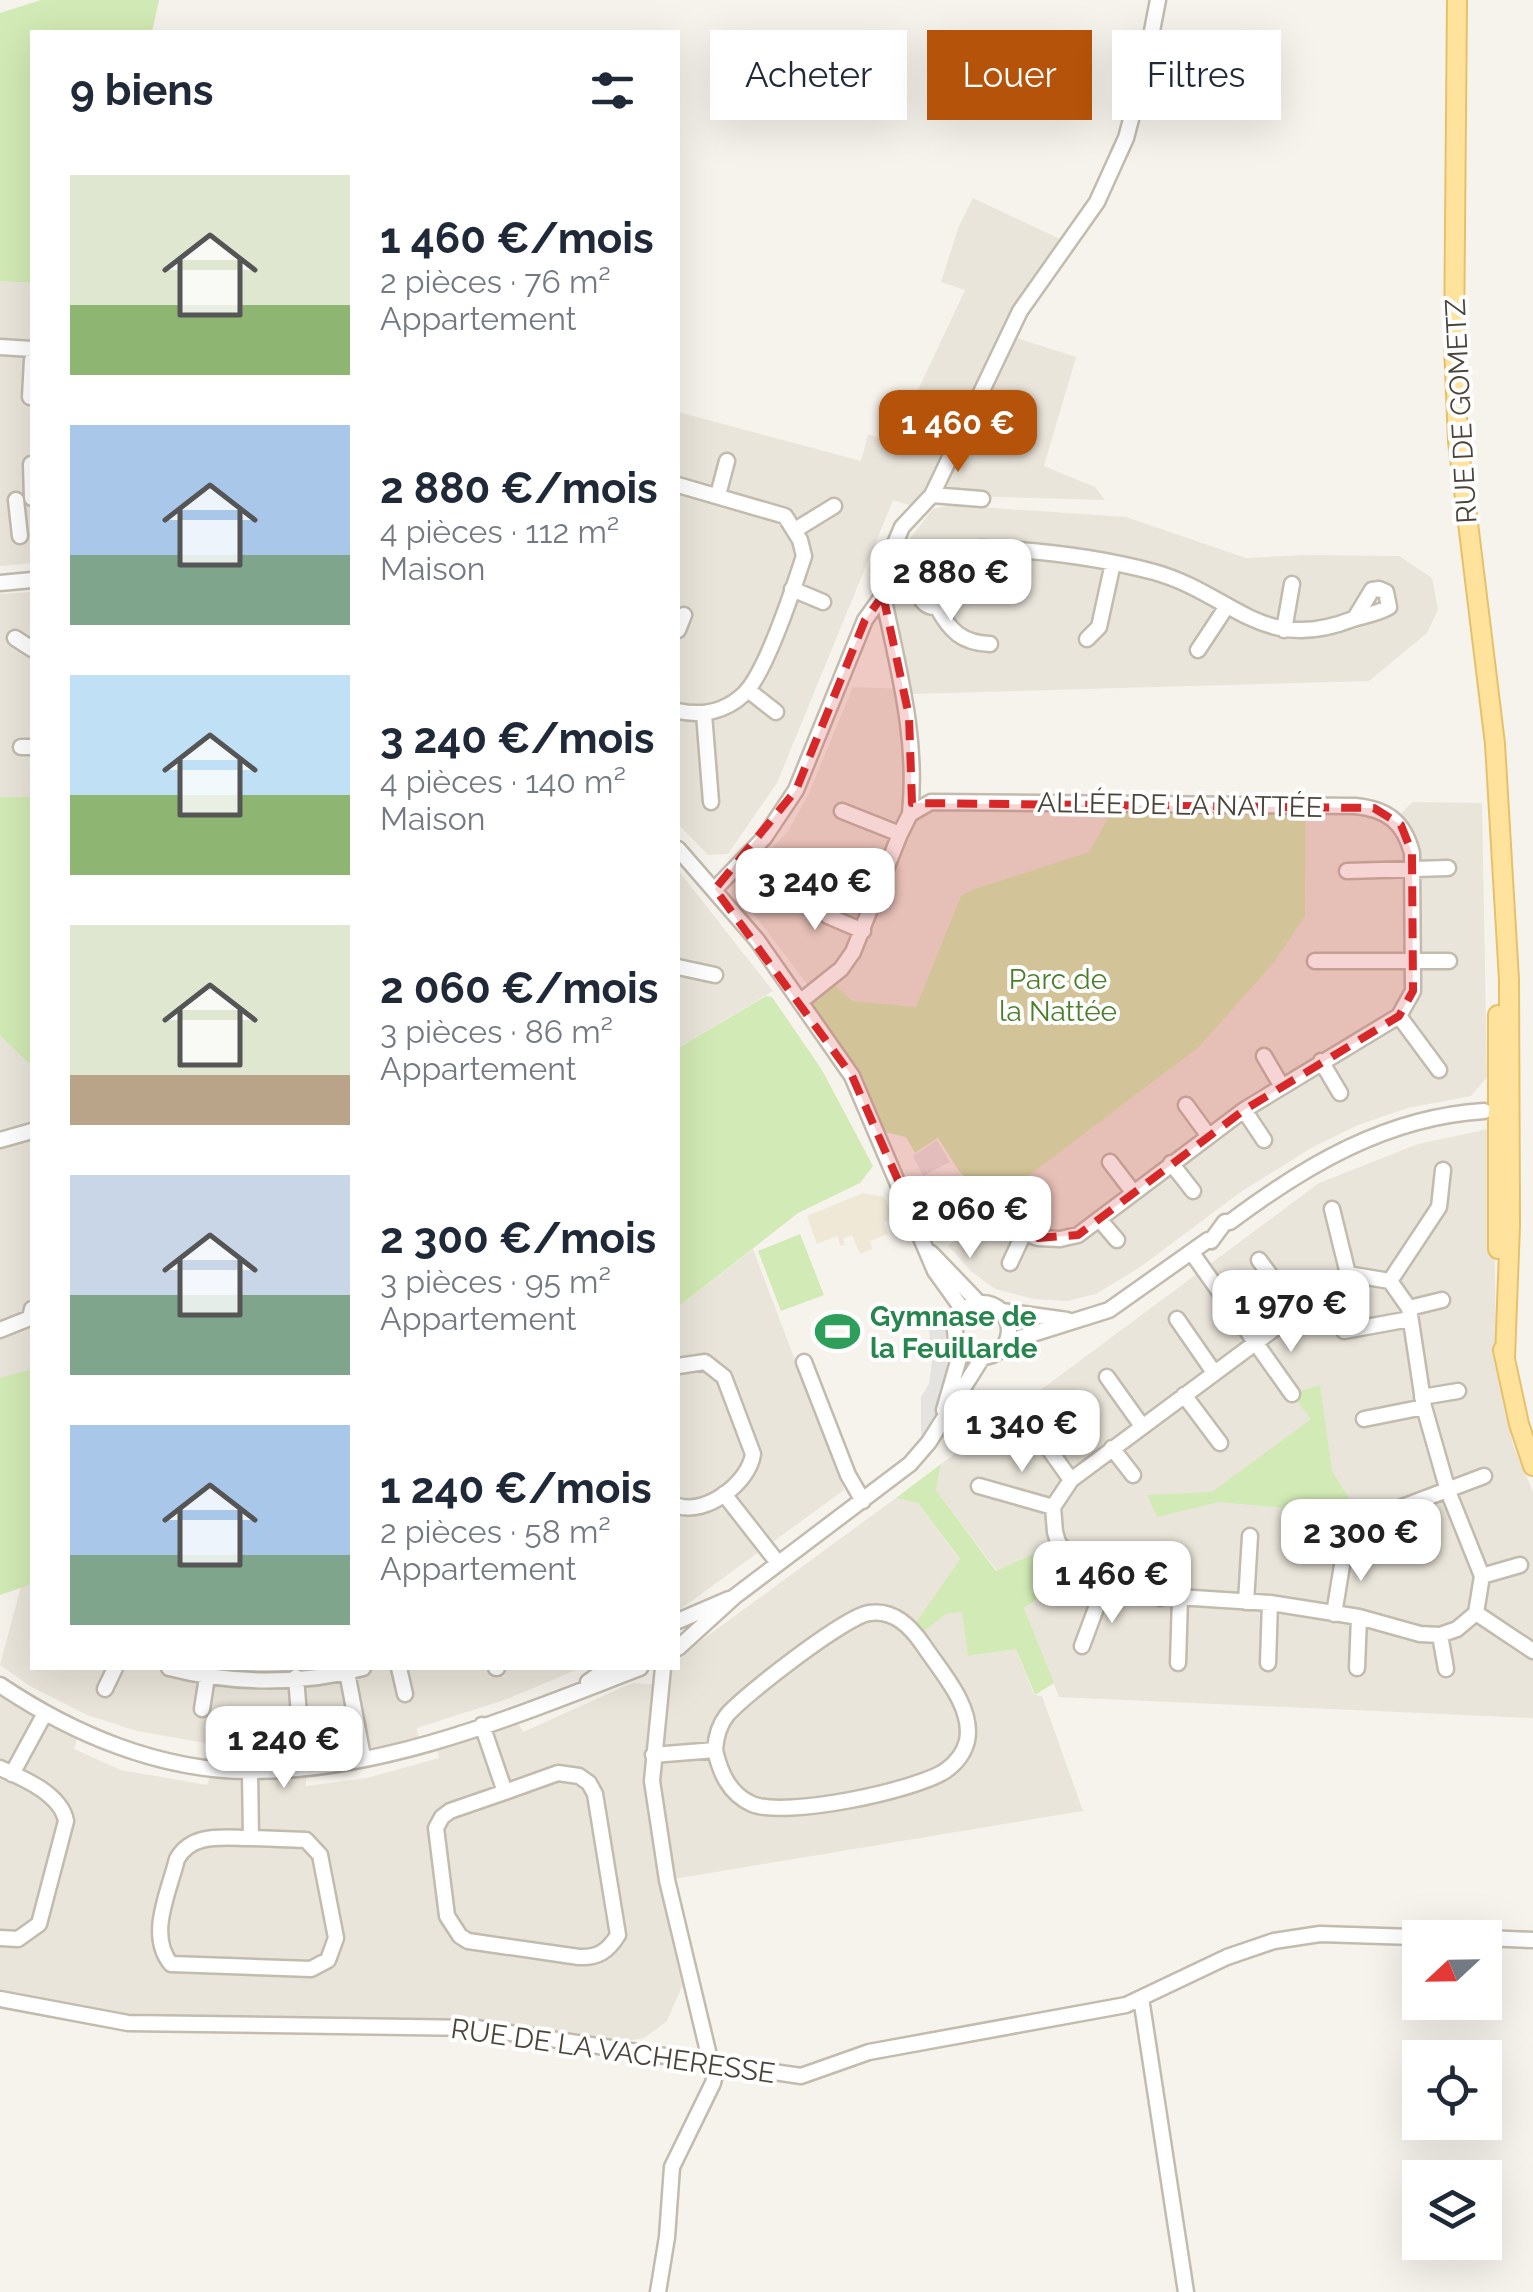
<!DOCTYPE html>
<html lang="fr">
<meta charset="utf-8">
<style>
body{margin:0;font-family:Raleway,sans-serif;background:#f6f6f7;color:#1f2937;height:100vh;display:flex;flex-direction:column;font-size:38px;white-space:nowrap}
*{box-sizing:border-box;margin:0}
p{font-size:32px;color:#747a83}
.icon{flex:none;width:55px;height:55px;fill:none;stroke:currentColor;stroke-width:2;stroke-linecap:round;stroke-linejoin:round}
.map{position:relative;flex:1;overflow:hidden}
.drawer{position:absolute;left:30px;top:30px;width:650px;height:1640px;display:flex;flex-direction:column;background:#fff;border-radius:0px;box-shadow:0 10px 40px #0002}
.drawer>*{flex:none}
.top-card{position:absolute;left:710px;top:30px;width:672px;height:90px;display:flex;gap:20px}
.needle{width:65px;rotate:248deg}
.buttons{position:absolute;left:1402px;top:1920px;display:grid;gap:20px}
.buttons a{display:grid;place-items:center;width:100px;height:100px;border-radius:0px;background:#fff;box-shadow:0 10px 40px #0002;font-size:50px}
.price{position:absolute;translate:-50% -85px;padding:0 22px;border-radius:20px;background:#fff;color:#222;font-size:32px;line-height:65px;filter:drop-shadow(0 2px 5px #0008)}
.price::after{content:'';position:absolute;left:50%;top:60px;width:30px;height:22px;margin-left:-15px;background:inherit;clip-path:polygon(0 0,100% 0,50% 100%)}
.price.active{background:#b45309;color:#fff}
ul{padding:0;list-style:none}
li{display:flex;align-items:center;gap:30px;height:250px;padding:0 40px}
li span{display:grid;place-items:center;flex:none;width:280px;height:200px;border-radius:0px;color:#555}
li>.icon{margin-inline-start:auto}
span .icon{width:120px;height:120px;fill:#fffc;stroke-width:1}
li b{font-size:42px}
h2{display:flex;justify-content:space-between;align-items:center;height:120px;padding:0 40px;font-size:42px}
.tag{padding:0 35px;border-radius:0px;background:#fff;box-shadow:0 10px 40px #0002;font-size:35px;line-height:90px}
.tag.active{background:#b45309;color:#fff}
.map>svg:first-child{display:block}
.residential{fill:#eae5da}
.education{fill:#efe8d6}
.green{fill:#d2eab5}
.parking{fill:#e5e3e0}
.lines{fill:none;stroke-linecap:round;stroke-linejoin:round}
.minor-casing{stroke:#c2bbae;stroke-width:19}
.major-casing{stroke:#e6c16a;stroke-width:22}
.minor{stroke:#fff;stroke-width:14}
.major{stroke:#ffe39c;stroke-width:18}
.marked{fill:#d62828;fill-opacity:0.2;stroke:#d62828;stroke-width:8;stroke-dasharray:20 12;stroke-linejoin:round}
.labels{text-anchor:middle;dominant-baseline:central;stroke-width:8;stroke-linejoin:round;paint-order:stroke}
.street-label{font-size:28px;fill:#4b4439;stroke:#fff}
.park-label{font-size:28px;fill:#4a7f2a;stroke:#fff}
.leisure-label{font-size:28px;font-weight:bold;fill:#27864d;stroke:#fff;text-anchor:start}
</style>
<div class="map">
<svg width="1533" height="2292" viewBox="0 0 1533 2292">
<rect width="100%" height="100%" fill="#f6f3ec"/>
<path class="residential" d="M 973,198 L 1064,241 L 1014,337 L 1076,357 L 1044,466 L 1095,487 L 1105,500 L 932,495 L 918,508 L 893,500 L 777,783 L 728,854 L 708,855 L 678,824 L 678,412 L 861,461 L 868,434 L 897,445 L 910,407 L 965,290 L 941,282 L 959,226 Z
M 0,281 L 32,283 L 32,563 L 0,566 Z
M 949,505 L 1126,517 L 1246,558 L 1304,555 L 1399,556 L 1432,578 L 1438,610 L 1427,633 L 1369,681 L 911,694 L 895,609 L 893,578 L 907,542 L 933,509 Z
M 32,592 L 32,797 L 0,797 L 0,594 Z
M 853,687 L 902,689 L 911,812 L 921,806 L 1116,804 L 1089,852 L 974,889 L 961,896 L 916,1008 L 852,1001 L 813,992 L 735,889 L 789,830 L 809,793 Z
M 1413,802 L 1482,803 L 1487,1077 L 1471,1096 L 1408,1108 L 1358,1125 L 1313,1147 L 1242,1191 L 1139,1268 L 1096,1294 L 1067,1301 L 1034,1299 L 995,1289 L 972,1272 L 948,1246 L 993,1203 L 1199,1047 L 1305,916 L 1306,807 L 1355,806 L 1395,819 Z
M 678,870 L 773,991 L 678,1048 Z
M 0,1036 L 32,1066 L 32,1369 L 0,1379 Z
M 1493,1128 L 1496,1354 L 1513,1445 L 1533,1492 L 1533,1718 L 1059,1697 L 1024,1608 L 1078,1571 L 1057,1542 L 997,1571 L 936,1490 L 941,1464 L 1319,1183 L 1418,1144 Z
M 753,1249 L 844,1490 L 678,1611 L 678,1307 Z
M 896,1498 L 918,1503 L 960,1560 L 922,1633 L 946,1614 L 963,1611 L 968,1656 L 1016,1649 L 1034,1695 L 1042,1696 L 1083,1811 L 667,1880 L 660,1885 L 682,1986 L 667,2021 L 644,2038 L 608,2044 L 494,2026 L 124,2018 L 0,1993 L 0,1685 L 79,1732 L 74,1749 L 121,1770 L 207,1785 L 213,1768 L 306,1767 L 303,1751 L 256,1752 L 137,1731 L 87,1715 L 30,1686 L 0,1665 L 21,1587 L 32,1584 L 32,1668 L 581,1668 L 507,1699 L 417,1728 L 419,1746 L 306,1767 L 306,1786 L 367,1778 L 439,1758 L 435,1741 L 514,1715 L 523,1732 L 632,1683 L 660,1685 L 672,1668 L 678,1668 L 680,1656 Z"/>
<path class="education" d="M 863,1193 L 884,1197 L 891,1212 L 891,1219 L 884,1222 L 888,1234 L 870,1241 L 872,1249 L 860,1254 L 852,1235 L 843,1239 L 845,1245 L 841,1246 L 837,1236 L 817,1244 L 807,1216 Z"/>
<path class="green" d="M 41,0 L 159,0 L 152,32 L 32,32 L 32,283 L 0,281 L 0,13 Z
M 0,797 L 32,797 L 32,1066 L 0,1036 Z
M 1116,804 L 1306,807 L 1305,916 L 1274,962 L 1199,1047 L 993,1203 L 959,1171 L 938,1138 L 915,1153 L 906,1137 L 876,1130 L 801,1001 L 829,980 L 852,1001 L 916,1007 L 961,896 L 974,889 L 1089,852 Z
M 766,996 L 772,997 L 822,1070 L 873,1166 L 860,1183 L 798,1213 L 678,1307 L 678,1048 Z
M 800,1234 L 824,1295 L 781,1311 L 758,1251 Z
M 32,1369 L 32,1584 L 0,1595 L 0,1378 Z
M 1320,1385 L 1332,1471 L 1366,1525 L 1356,1530 L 1342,1513 L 1219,1502 L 1157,1517 L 1147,1495 L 1212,1492 L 1311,1419 L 1292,1394 Z
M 941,1464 L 936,1490 L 996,1571 L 1058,1542 L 1078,1571 L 1024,1608 L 1054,1683 L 1035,1695 L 1016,1649 L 968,1656 L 962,1612 L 946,1614 L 922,1633 L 915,1624 L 960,1559 L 918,1503 L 896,1498 Z"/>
<path class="parking" d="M 937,1140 L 950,1162 L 923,1176 L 913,1156 Z
M 945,1328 L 951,1341 L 951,1366 L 942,1409 L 921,1437 L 921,1397 L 929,1384 L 932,1362 L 929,1330 Z"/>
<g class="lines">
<defs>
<path id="minor" d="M 0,347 L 32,349
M 30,397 L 32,360
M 31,464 L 32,498
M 678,485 L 785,516 L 800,540 L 804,556 C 794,587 766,673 744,694 C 725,712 701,716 678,711
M 718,495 L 727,461
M 932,495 L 982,499
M 16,500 L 20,536
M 795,530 L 834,506
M920 593a14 14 0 1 1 28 0a14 14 0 1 1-28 0Z
M 941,582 C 951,562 959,553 980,548 C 1039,550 1097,557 1154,572 C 1233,594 1262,655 1353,619 C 1365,615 1377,614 1389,607 L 1386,592 L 1379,589 L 1372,590 L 1355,618
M 0,583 L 32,580
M 792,589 L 823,602
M 937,607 C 950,631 962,643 990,644
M 678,630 L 684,615
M 1284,630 L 1292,584
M 15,638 L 32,649
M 1087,639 L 1099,627 L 1113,563
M 1198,650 L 1227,606
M 748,690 L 776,712
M 704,714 L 711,802
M 21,747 L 32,747
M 842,811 L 900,834
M 910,814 C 918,738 898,669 883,595 L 920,593
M 678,849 L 757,940 L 852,1076 L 935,1271 L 963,1310
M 1347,871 L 1448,868
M 796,888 L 828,916 L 863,931
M 715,889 L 764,838 L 796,790 L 865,620 L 883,595 L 891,553 L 902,527 L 932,495 L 1020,311 L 1097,202 L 1126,138 L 1145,67 L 1158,0
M 1315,961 L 1449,961
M 678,967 L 715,975
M 801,1001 L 841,969 L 853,952 L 900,834 L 910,814 L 931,802 L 1355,806 C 1387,809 1404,822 1412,853 L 1413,991 L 1399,1016 L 1244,1110 L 1078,1235 L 1060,1239 L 1038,1238 L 1024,1233 L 1003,1215 L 953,1196 L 913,1214
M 1399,1016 L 1439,1070
M 1264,1056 L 1281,1085
M 1321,1061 L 1340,1093
M 1186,1105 L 1208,1135
M 1244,1110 L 1264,1140
M 0,1140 L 32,1131
M 1110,1162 L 1133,1192
M 1171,1163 L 1193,1191
M 1332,1209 L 1348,1274
M 1099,1219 L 1117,1240
M 931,1253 L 979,1303
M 1192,1253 L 1292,1394
M 1259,1260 L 1297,1311
M 1010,1263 L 1024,1233
M 1348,1274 L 1390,1281 L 1409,1308 L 1424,1407 L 1448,1491 L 1482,1576 L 1476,1613 L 1457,1629 L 1440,1635 L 1420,1634 L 1359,1617 L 1270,1603 L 1102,1592 L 1090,1585 L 1078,1571 L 1058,1542 L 1055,1532 L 1053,1507 L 1071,1480 Z
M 1390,1281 L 1439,1207 L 1443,1170
M955 1330a27 27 0 1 1 54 0a27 27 0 1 1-54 0Z
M 1409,1308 L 1442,1300
M 1002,1311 L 1067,1320
M 1177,1319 L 1213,1371
M 0,1330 L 30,1318 L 32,1309
M 1344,1331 L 1410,1319
M 1007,1342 L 1109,1310 L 1208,1240 L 1211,1241 L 1225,1222 L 1230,1222 C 1306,1165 1387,1117 1484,1111
M 804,1362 L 848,1475 L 863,1501
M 678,1366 L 705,1362 L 724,1377 L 753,1454 C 749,1483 706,1515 678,1506
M 1107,1377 L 1142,1426
M 1184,1395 L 1220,1443
M 1422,1397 L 1458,1391
M 944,1410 L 962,1348
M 1364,1419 L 1424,1407
M 1036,1431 L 1071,1480
M 1112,1448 L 1133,1475
M 979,1486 L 1053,1507
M 724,1494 L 778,1563
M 1389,1512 L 1484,1476
M 1482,1576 L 1520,1565
M 1160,1598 L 1160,1558
M 1246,1602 L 1250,1536
M 1476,1613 L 1533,1651
M 1334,1614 L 1345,1547
M 678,1621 L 729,1599
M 1440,1635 L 1446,1669
M 1082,1646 L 1102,1592
M 678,1648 L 734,1597 L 910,1464 L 929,1442 L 982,1358
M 1178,1663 L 1180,1598
M 1268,1663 L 1270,1603
M 169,1668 C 231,1684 301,1685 363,1668
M 399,1668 L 405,1694
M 496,1668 L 497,1668
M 663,1668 L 652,1781 L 667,1880 L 711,2064
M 1357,1668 L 1359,1617
M 347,1672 L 363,1757
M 296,1677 L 299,1715
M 588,1682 L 608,1668
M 0,1685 C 73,1734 160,1771 250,1771 C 384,1772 517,1715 640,1668
M 105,1689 L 115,1668
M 202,1709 L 207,1677
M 482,1725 L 505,1792 L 558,1773 L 579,1776 L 589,1783 L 595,1794 L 618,1935 C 608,1951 598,1958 579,1957 L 468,1941 L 460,1936 L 447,1916 L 436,1828 L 442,1817 L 450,1811 L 505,1792
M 653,1755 L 715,1750 C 716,1736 719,1725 727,1715 C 744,1695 846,1616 869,1613 C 894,1609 911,1627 924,1646 C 941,1672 974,1707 967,1741 C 964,1753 955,1764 945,1771 C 914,1791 785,1818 752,1804 C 729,1794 720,1772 715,1750
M 0,1768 C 23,1778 61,1794 66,1821 L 39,1924 L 18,1939 L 0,1938
M 250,1771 L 251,1838 C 224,1838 192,1832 177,1859 C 169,1892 147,1935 171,1964 L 311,1969 L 328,1960 L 336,1938 L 320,1855 L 306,1840 L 251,1838
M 12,1774 L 44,1715
M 1485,1938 L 1533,1940
M 1141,1998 L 1186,2292
M 0,1999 L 128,2023 L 476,2028 L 801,2076 L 869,2052 L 1126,2005 L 1227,1957 L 1274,1941 L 1320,1934 L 1445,1938
M 658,2292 L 667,2237 L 672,2167 L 713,2083 L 717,2065"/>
<path id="major" d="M 1457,0 L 1454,345 L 1458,441 L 1495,744 L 1509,980 L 1510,1225 L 1505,1357
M 1498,1015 L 1498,1249
M 1503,1350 L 1519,1424 L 1533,1466"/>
</defs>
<use href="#minor" class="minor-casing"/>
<use href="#major" class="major-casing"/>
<use href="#minor" class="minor"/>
<use href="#major" class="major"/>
</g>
<path class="marked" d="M 883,595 L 909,716 L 912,803 L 1374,808 L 1401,825 L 1412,853 L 1413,991 L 1399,1016 L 1244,1110 L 1078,1235 L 1038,1238 L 953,1196 L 913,1214 L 852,1076 L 715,889 L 796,790 L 865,620 Z"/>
<defs>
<symbol id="stadium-bare" viewBox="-9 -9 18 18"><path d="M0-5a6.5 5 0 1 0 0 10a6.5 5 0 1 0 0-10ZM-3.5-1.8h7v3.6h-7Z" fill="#2e9e5b" stroke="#fff" stroke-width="2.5" paint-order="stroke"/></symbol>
</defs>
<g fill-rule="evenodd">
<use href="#stadium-bare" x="806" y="1300" width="63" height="63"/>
</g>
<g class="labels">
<g class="street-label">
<text transform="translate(1461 411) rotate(-93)">RUE DE GOMETZ</text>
<text transform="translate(1180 805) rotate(1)">ALLÉE DE LA NATTÉE</text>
<text transform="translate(613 2051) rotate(8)">RUE DE LA VACHERESSE</text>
</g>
<g class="park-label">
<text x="1058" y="979">Parc de<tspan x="1058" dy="32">la Nattée</tspan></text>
</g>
<g class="leisure-label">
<text x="870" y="1316">Gymnase de<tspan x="870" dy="32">la Feuillarde</tspan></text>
</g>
</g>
</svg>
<div class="buttons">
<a><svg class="needle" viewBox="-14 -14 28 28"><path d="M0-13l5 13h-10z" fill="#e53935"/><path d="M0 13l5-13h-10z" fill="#747a83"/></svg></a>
<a><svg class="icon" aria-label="locate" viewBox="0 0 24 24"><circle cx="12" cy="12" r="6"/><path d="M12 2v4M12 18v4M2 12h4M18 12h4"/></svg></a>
<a><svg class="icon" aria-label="layers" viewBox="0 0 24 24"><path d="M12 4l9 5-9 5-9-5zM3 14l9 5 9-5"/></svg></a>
</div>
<b class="price active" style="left:958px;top:475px">1 460 €</b>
<b class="price" style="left:951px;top:624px">2 880 €</b>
<b class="price" style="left:815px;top:933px">3 240 €</b>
<b class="price" style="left:970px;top:1261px">2 060 €</b>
<b class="price" style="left:1291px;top:1355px">1 970 €</b>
<b class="price" style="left:1022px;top:1475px">1 340 €</b>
<b class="price" style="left:1361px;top:1584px">2 300 €</b>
<b class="price" style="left:1112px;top:1626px">1 460 €</b>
<b class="price" style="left:284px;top:1791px">1 240 €</b>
<div class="top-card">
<a class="tag">Acheter</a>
<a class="tag active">Louer</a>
<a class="tag">Filtres</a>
</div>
<section class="drawer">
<h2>9 biens<svg class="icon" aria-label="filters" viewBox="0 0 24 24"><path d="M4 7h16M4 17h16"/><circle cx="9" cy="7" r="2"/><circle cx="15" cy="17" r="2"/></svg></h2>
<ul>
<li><span style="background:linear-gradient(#dfe7d0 65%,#8fb573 0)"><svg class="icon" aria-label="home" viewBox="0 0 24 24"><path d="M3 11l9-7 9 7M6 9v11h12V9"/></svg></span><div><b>1 460 €/mois</b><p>2 pièces · 76 m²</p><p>Appartement</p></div></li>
<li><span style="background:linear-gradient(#a9c7e8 65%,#7fa58c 0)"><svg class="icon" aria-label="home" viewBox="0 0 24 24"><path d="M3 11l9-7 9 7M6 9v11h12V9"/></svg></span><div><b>2 880 €/mois</b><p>4 pièces · 112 m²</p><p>Maison</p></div></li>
<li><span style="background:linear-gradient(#bfe0f5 60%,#8fb573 0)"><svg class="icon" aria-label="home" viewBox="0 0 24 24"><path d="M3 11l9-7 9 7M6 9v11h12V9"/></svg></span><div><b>3 240 €/mois</b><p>4 pièces · 140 m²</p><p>Maison</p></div></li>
<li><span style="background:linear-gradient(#dfe7d0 75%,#b9a48a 0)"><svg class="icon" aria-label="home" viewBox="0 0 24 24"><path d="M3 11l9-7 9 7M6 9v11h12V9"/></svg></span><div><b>2 060 €/mois</b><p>3 pièces · 86 m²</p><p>Appartement</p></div></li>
<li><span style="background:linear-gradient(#c9d6e8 60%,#7fa58c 0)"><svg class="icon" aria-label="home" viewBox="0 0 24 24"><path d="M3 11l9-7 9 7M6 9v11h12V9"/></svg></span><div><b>2 300 €/mois</b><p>3 pièces · 95 m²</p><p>Appartement</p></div></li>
<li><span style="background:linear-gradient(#a9c7e8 65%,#7fa58c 0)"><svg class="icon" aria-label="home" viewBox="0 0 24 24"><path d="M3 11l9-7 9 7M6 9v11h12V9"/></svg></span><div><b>1 240 €/mois</b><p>2 pièces · 58 m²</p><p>Appartement</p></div></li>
</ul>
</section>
</div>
